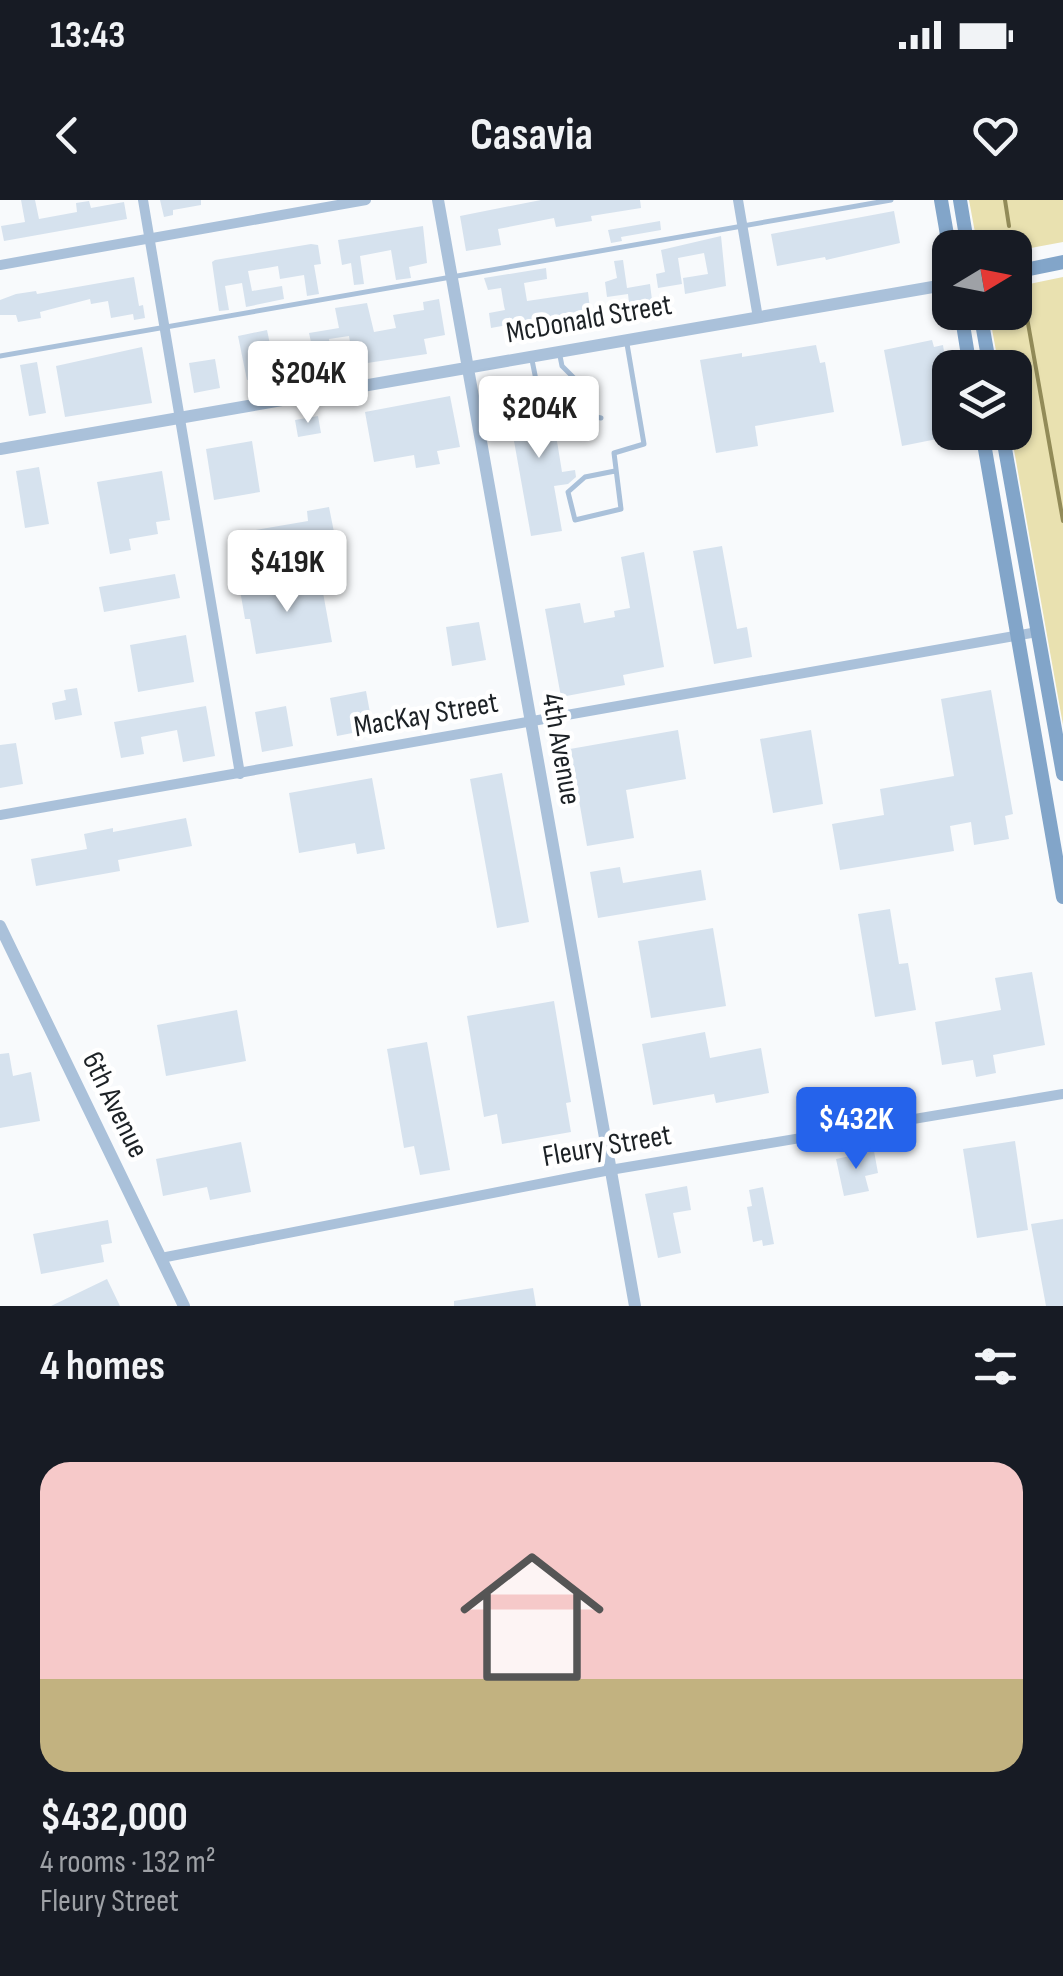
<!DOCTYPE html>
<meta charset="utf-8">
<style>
body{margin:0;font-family:"Sofia Sans Condensed",sans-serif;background:#20242c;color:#f1f3f6;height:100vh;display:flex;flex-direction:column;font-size:38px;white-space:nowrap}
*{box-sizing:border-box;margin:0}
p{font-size:32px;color:#9ea1a6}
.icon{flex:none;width:55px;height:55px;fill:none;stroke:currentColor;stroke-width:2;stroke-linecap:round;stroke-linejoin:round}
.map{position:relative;height:1106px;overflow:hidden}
.side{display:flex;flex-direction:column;background:#171b24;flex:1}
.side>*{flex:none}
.needle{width:65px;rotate:80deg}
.buttons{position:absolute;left:932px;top:30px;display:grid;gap:20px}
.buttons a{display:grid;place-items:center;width:100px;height:100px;border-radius:20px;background:#171b24;box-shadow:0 2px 8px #0004;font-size:50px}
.price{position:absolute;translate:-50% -85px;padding:0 22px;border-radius:10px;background:#fff;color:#222;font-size:32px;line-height:65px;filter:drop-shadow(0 2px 5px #0008)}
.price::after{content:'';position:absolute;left:50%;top:60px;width:30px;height:22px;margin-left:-15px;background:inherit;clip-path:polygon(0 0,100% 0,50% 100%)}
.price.selected{background:#2563eb;color:#fff}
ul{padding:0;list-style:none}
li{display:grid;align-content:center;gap:20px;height:530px;padding:0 40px}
li span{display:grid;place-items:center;height:310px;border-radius:30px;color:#555}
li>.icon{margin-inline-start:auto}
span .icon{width:180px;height:180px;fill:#fffc;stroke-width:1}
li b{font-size:42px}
h2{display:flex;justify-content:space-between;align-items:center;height:120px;padding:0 40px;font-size:42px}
.status{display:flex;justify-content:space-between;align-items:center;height:70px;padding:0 50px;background:#171b24;direction:ltr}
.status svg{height:28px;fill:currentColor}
header{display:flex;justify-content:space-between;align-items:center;height:130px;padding:0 40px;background:#171b24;font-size:45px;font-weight:700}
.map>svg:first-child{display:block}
.green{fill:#e9e1b0}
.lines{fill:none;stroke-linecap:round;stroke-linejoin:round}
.stream{stroke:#928b58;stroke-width:4}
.building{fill:#d6e2ee}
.service{stroke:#aac1da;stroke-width:5}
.minor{stroke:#aac1da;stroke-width:10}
.tertiary{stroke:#aac1da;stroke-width:12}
.secondary{stroke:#82a5c9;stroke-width:14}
.labels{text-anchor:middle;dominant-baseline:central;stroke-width:9;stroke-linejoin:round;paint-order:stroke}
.street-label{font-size:30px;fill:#1c2125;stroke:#fff}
</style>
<div class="status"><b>13:43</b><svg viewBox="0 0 49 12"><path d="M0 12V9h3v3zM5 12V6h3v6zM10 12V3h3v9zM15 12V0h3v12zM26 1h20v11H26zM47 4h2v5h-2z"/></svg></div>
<header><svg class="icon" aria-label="back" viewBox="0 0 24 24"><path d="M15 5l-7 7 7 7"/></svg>Casavia<svg class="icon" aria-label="heart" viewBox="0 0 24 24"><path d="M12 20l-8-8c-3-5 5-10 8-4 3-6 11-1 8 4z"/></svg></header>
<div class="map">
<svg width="1063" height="1106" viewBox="0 0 1063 1106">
<rect width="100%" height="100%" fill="#f8fafc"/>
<path class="green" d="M 969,0 L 1063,0 L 1063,42 L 1015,51 L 1015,48 L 989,47 L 976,38 Z
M 1063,77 L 1063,525 L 1011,233 L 1015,232 L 1015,168 L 999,167 L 989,113 L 1015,112 L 1015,87 Z"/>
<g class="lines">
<path class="stream" d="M 1005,0 L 1009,26
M 1026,112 L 1063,321"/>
</g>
<path class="building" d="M 21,0 L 35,0 L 39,19 L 77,12 L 76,3 L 89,1 L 91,8 L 124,2 L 127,19 L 4,41 L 1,26 L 25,22 Z
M 160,0 L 201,0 L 201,5 L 173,10 L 173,15 L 164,17 Z
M 541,0 L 640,0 L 641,8 L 591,16 L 592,21 L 556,27 L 554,18 L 498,29 L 501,45 L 466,51 L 460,16 Z
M 894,11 L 900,43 L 826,60 L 825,57 L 777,66 L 771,34 Z
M 660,21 L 661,30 L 621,37 L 622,41 L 611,43 L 608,30 Z
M 423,26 L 427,63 L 409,67 L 411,78 L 396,80 L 391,50 L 360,56 L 364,84 L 354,85 L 351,63 L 342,65 L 338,40 Z
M 721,36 L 726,86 L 685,94 L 683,78 L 708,74 L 704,53 L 678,58 L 682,84 L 658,88 L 656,74 L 665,72 L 661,50 Z
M 311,44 L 318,45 L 321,64 L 314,65 L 319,94 L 307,96 L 304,75 L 280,79 L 278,66 L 267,68 L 248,71 L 252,91 L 282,86 L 284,99 L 246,107 L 242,83 L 225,86 L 229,110 L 219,111 L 212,62 L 215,60 Z
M 623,60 L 627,88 L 650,84 L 652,100 L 629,103 L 628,94 L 607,97 L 605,82 L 617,78 L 614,61 Z
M 546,68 L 547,79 L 524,83 L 527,101 L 588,92 L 590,109 L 557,116 L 559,122 L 546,124 L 545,118 L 491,128 L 489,113 L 505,110 L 504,106 L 501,88 L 488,90 L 484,78 Z
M 134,77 L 139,106 L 143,105 L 145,118 L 134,120 L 133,114 L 111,118 L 108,101 L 91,104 L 90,99 L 40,112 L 41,118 L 18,122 L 16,115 L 0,115 L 0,100 L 16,94 L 36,91 L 37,94 Z
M 439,99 L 445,135 L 424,139 L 427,154 L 354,165 L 349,136 L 329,139 L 334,168 L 247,180 L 238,136 L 267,130 L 271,149 L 311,142 L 309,133 L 339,128 L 335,108 L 367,103 L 374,132 L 396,128 L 393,115 L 424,110 L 423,102 Z
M 932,140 L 934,147 L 943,145 L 945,158 L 937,160 L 952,236 L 902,246 L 884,150 Z
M 816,145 L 820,163 L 825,162 L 834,212 L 755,226 L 758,246 L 716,253 L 700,160 L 742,153 L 742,157 Z
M 142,147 L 152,203 L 65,217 L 56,166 Z
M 215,159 L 220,188 L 194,193 L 189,163 Z
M 37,162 L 46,213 L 29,216 L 20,165 Z
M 550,194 L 554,223 L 559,222 L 562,234 L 556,235 L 562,272 L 575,270 L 576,277 L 568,284 L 554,286 L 562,331 L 531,336 L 507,202 Z
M 450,196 L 460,247 L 437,251 L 440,264 L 416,268 L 414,255 L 374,262 L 365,212 Z
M 318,216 L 321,233 L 298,237 L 295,220 Z
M 252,241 L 260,292 L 214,300 L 206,249 Z
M 39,267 L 49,324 L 25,328 L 16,271 Z
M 162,271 L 170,320 L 156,322 L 158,334 L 129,339 L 131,350 L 110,354 L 97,282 Z
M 329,307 L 336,342 L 312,347 L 311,343 L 236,356 L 232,334 L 308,321 L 307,311 Z
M 722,346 L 737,429 L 747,427 L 752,457 L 714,464 L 693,351 Z
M 644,352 L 664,467 L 623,475 L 625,485 L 561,497 L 545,409 L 580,403 L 584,423 L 615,417 L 614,411 L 630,408 L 621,357 Z
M 175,374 L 180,398 L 104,412 L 99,387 Z
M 320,376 L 332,442 L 256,454 L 250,419 L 245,419 L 240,390 Z
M 479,422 L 486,460 L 452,466 L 446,427 Z
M 186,435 L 194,482 L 138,492 L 130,445 Z
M 77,488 L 82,515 L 55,520 L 52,503 L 66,500 L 64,490 Z
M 991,490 L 1013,614 L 1005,616 L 1009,639 L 974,645 L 971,622 L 950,626 L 954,651 L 840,670 L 832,624 L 884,615 L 880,589 L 954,576 L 941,499 Z
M 366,491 L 373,529 L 337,536 L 330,498 Z
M 206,506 L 215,556 L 183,562 L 177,530 L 141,537 L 144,554 L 121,558 L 114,522 Z
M 286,506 L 293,546 L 262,552 L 255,512 Z
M 678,530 L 686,579 L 626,590 L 634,638 L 587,646 L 570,549 Z
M 811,530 L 823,604 L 773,613 L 760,539 Z
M 16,543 L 23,584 L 0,588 L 0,545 Z
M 502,573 L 529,722 L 497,728 L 470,579 Z
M 372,578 L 385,649 L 357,654 L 355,643 L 299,653 L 289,593 Z
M 186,618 L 192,646 L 118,660 L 120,671 L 36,686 L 31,659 L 87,649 L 84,634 L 113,628 L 113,632 Z
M 620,667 L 623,683 L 701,670 L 706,700 L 598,718 L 590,672 Z
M 890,709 L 899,764 L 908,763 L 916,810 L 875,817 L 858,714 Z
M 713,728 L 726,806 L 651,818 L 638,741 Z
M 1032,772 L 1045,845 L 993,855 L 996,873 L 976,877 L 973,860 L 942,865 L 935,822 L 1001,810 L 995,778 Z
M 554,801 L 571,902 L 566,903 L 571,932 L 502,944 L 497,914 L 484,917 L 467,816 Z
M 237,810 L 246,861 L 166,876 L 157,825 Z
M 705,832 L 710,858 L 761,848 L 769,893 L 716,903 L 714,894 L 653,905 L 642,844 Z
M 427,842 L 450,970 L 420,975 L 414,946 L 404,948 L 387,849 Z
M 9,853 L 13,876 L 31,872 L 40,921 L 0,928 L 0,854 Z
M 1015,941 L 1028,1030 L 977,1038 L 963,949 Z
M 241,942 L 251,992 L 210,1000 L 207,987 L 163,996 L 156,959 Z
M 874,951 L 878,973 L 865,976 L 869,991 L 844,996 L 836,959 Z
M 687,986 L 691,1010 L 673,1013 L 681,1053 L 658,1058 L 645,994 Z
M 763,987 L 774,1044 L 763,1046 L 762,1040 L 753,1042 L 747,1007 L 752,1006 L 749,990 Z
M 1063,1019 L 1063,1106 L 1046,1106 L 1031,1024 Z
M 108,1020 L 112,1043 L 101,1045 L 104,1062 L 41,1074 L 33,1034 Z
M 107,1079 L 120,1106 L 51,1106 Z
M 533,1088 L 536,1106 L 454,1106 L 454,1101 Z"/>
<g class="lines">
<path class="service" d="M 0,156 L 891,0
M 560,156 L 562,166 L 575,179 L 582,214 L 601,218
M 532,160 L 538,190
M 615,271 L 585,277 L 568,292 L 575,320 L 621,309 L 614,253 L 644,244 L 627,144"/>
<path class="minor" d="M 143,0 L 240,574
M 738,0 L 758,118
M 0,65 L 366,0
M 0,615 L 1037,432
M 161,1058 L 610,970 L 1063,894"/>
<path class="tertiary" d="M 438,0 L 635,1106
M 0,249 L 950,84
M 0,726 L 184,1106"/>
<path class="secondary" d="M 941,0 L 950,52
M 960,0 L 968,48
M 1015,72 L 1063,62
M 961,112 L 970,168
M 980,112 L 990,168
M 982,232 L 1063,697
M 1002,232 L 1063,574"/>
</g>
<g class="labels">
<g class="street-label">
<text transform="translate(589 119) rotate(-10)">McDonald Street</text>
<text transform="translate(426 515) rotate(-10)">MacKay Street</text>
<text transform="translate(561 549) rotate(80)">4th Avenue</text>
<text transform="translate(115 905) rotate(64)">6th Avenue</text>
<text transform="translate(607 946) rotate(-10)">Fleury Street</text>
</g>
</g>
</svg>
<div class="buttons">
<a><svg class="needle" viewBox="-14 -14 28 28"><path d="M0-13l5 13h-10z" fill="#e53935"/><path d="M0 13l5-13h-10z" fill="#9ea1a6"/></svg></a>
<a><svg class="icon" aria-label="layers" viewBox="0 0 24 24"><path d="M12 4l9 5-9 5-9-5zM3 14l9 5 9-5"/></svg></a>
</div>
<b class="price" style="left:308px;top:226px">$204K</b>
<b class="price" style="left:539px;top:261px">$204K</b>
<b class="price" style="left:287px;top:415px">$419K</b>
<b class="price selected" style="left:856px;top:972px">$432K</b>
</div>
<section class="side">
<h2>4 homes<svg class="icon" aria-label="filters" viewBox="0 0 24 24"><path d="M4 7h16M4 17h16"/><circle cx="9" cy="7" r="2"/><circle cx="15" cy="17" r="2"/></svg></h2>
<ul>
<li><span style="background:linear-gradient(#f6c9c9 70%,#c2b280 0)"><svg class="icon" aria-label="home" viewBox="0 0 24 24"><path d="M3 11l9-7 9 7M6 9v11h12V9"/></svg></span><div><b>$432,000</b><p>4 rooms · 132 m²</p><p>Fleury Street</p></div></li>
</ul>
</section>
